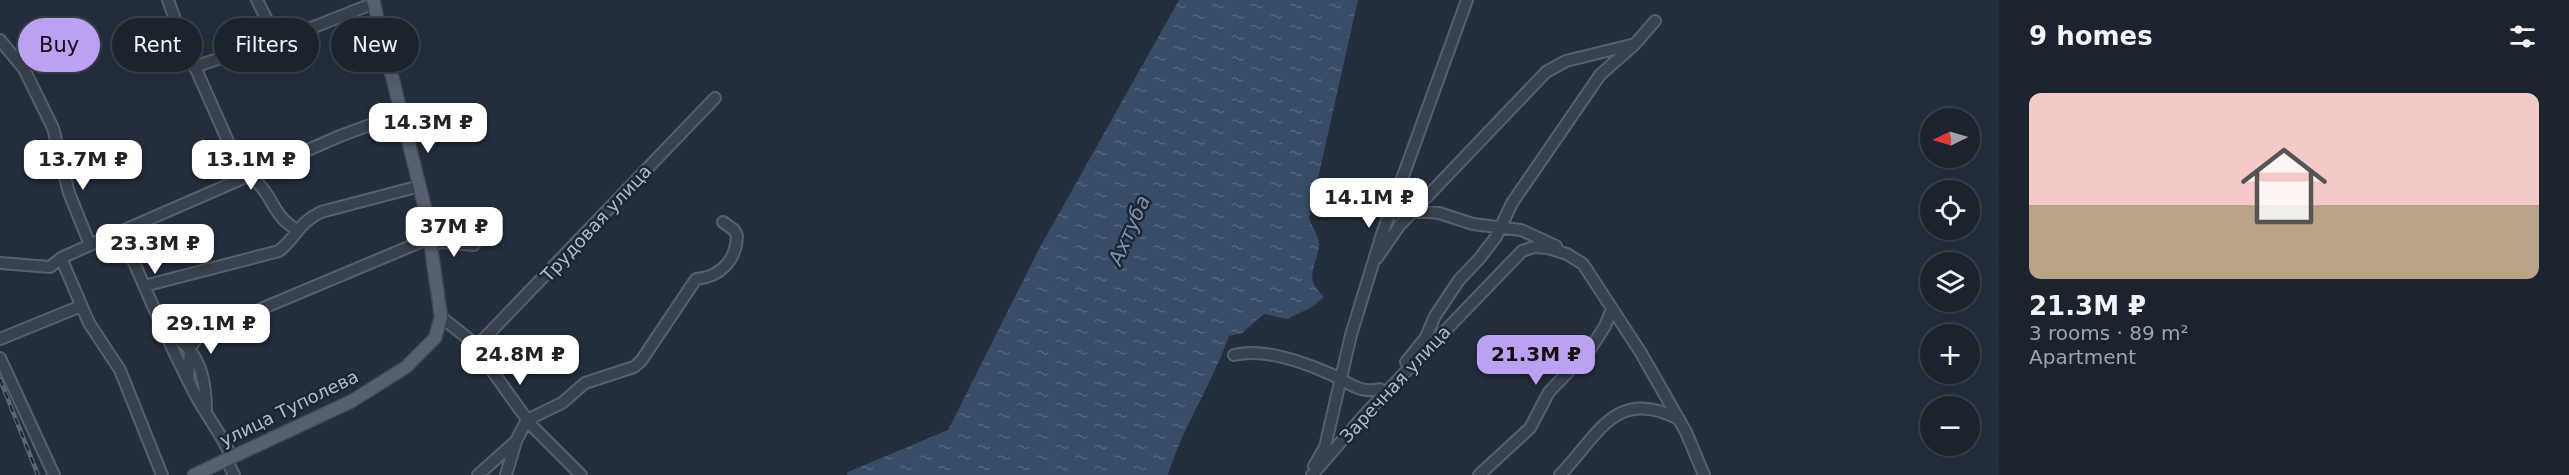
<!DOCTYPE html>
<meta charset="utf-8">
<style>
body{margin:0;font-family:"DejaVu Sans",sans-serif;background:#242b36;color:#f1f3f6;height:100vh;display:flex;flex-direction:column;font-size:22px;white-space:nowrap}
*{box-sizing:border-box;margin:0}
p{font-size:20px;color:#a0a4aa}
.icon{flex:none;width:33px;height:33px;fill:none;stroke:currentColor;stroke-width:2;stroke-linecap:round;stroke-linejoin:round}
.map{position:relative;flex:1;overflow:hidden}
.panel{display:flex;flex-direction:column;background:#1b232e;width:570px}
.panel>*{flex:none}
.guide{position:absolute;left:18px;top:18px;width:570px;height:54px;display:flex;gap:12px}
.needle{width:39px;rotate:265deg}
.fabs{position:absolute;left:1920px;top:108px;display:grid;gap:12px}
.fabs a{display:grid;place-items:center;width:60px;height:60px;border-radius:50%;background:#1b232e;box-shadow:0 6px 24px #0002,0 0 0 2px #39404a;font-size:30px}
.price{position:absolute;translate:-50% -51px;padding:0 14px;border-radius:12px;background:#fff;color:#222;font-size:20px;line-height:39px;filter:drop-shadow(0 2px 3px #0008)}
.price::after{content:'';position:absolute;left:50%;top:36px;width:18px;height:14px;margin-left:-9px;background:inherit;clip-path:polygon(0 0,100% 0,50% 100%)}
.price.active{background:#bca0f2;color:#111}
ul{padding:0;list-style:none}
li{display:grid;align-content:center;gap:12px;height:318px;padding:0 30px}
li+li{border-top:2px solid #39404a}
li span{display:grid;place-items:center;height:186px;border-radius:12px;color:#555}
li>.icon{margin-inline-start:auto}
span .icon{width:108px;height:108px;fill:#fffc;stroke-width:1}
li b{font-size:26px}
h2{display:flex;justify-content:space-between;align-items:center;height:72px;padding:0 30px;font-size:26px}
.tag{padding:0 21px;border-radius:27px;background:#1b232e;box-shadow:0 6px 24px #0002,0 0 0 2px #39404a;font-size:21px;line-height:54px}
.tag.active{background:#bca0f2;color:#111}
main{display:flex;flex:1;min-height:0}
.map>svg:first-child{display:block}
.water{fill:url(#water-ripples)}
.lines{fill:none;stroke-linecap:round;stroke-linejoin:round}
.minor-casing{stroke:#565f6c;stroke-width:14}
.major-casing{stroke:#414a57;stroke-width:15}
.minor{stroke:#38414e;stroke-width:10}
.major{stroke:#56606e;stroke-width:12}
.rail-casing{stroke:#5a6575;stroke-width:4.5}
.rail{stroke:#1d2633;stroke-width:2;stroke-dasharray:7;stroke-linecap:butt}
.labels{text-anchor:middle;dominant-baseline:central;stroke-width:5;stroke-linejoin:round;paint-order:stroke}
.street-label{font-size:18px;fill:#b4bcc9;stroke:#1d2633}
.water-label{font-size:20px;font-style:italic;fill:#7c92b1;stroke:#1d2633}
</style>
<main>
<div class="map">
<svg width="1999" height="475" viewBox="0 0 1999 475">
<defs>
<pattern id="water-ripples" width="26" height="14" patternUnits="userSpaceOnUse" patternTransform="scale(1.5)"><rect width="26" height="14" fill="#394c67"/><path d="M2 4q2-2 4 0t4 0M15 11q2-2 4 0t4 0" fill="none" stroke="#53647b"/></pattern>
</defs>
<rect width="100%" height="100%" fill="#242f3e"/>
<path class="water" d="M 1179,0 L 1358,0 L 1309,218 C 1312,226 1319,237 1319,245 C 1316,270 1303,276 1324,297 L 1312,307 L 1287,319 L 1264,314 L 1242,333 L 1229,336 C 1212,384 1183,426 1168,475 L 847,475 L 848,472 L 948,430 L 1039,249 Z"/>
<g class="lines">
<defs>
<path id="minor" d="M 168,0 L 180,33 L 238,164 C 243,172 250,175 256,181 C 274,198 272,215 297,230
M 257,0 L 270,26 L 279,37
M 0,40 L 24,69 L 53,128 L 69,193 L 90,245 L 61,258 L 50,267 L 0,263
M 194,67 L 319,25 L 374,3
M 1395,197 L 1404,210 L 1439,213 L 1473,224 L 1521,230 L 1556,246
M 121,232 C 144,286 167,340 194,392 C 205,414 221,433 231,456
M 90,245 L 340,136 L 402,113
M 431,246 L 440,242 L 474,245
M 61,258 L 89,323 L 120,370 L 162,475
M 1377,258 L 1399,226 L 1546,72 L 1566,61 L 1631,45
M 144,286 L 279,251 C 297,237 298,223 321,212 L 420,186
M 441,317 L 470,340 L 531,425 L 581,475
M 164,331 C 199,346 206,377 206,412
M 0,339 L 81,306
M 476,347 L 715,98
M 1234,355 C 1263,348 1301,361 1328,373 C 1346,380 1359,395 1380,389
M 0,358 L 54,475
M 1406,362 L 1426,337 L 1435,316 L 1459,280 L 1479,259 L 1496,237 L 1512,203 L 1600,75 L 1635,44 L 1655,21
M 188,381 L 190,348 L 199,335 L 430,238
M 226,459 L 234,475
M 1314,466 L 1325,447 L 1351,335 L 1382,234 L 1467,0
M 478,475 L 516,441 L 527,420 L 562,403 L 585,383 L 634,367 L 641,361 L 696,279 C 720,277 736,261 737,236 L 734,230 L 723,222
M 506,475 L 516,441
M 1312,475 L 1367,412 L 1522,251 L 1534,247 L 1548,248 L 1567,254 L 1583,264 L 1641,353 L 1686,432 L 1704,475
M 1479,475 L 1530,428 L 1549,392 L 1591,348 L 1605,326 L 1612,309
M 1560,475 C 1598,436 1615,386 1679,419"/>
<path id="major" d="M 194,475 L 352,401 L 406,367 L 435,338 L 441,317 L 426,212 L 373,0"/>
</defs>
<use href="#minor" class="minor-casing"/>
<use href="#major" class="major-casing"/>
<use href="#minor" class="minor"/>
<use href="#major" class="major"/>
<defs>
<path id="rail" d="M 0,379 L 38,475"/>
</defs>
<use href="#rail" class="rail-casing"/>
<use href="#rail" class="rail"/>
</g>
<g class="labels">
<g class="street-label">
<text transform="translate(596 223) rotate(-47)">Трудовая улица</text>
<text transform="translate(1395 384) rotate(-47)">Заречная улица</text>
<text transform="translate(289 408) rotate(-26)">улица Туполева</text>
</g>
<g class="water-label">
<text transform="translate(1129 230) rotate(-66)">Ахтуба</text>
</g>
</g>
</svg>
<div class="fabs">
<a><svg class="needle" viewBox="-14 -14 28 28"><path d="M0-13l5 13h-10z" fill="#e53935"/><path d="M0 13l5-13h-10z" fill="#a0a4aa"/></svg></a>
<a><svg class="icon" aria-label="locate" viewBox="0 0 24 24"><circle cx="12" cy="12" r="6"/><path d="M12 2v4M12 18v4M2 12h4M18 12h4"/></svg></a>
<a><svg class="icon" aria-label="layers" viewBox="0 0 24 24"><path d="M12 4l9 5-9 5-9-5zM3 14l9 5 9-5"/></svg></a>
<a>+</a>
<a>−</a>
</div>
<b class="price" style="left:428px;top:154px">14.3M ₽</b>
<b class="price" style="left:83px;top:191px">13.7M ₽</b>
<b class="price" style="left:251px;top:191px">13.1M ₽</b>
<b class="price" style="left:1369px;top:229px">14.1M ₽</b>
<b class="price" style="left:454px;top:258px">37M ₽</b>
<b class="price" style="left:155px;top:275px">23.3M ₽</b>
<b class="price" style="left:211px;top:355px">29.1M ₽</b>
<b class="price" style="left:520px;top:386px">24.8M ₽</b>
<b class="price active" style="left:1536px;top:386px">21.3M ₽</b>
<div class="guide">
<a class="tag active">Buy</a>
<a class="tag">Rent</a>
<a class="tag">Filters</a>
<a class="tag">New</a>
</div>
</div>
<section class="panel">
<h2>9 homes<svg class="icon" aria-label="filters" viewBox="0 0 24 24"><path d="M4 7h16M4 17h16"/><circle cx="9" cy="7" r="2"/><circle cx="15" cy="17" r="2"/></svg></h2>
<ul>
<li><span style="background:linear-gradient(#f6c9c9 60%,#b9a48a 0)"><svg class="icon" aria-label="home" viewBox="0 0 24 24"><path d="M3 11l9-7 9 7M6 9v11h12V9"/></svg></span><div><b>21.3M ₽</b><p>3 rooms · 89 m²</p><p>Apartment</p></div></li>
</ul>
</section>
</main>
